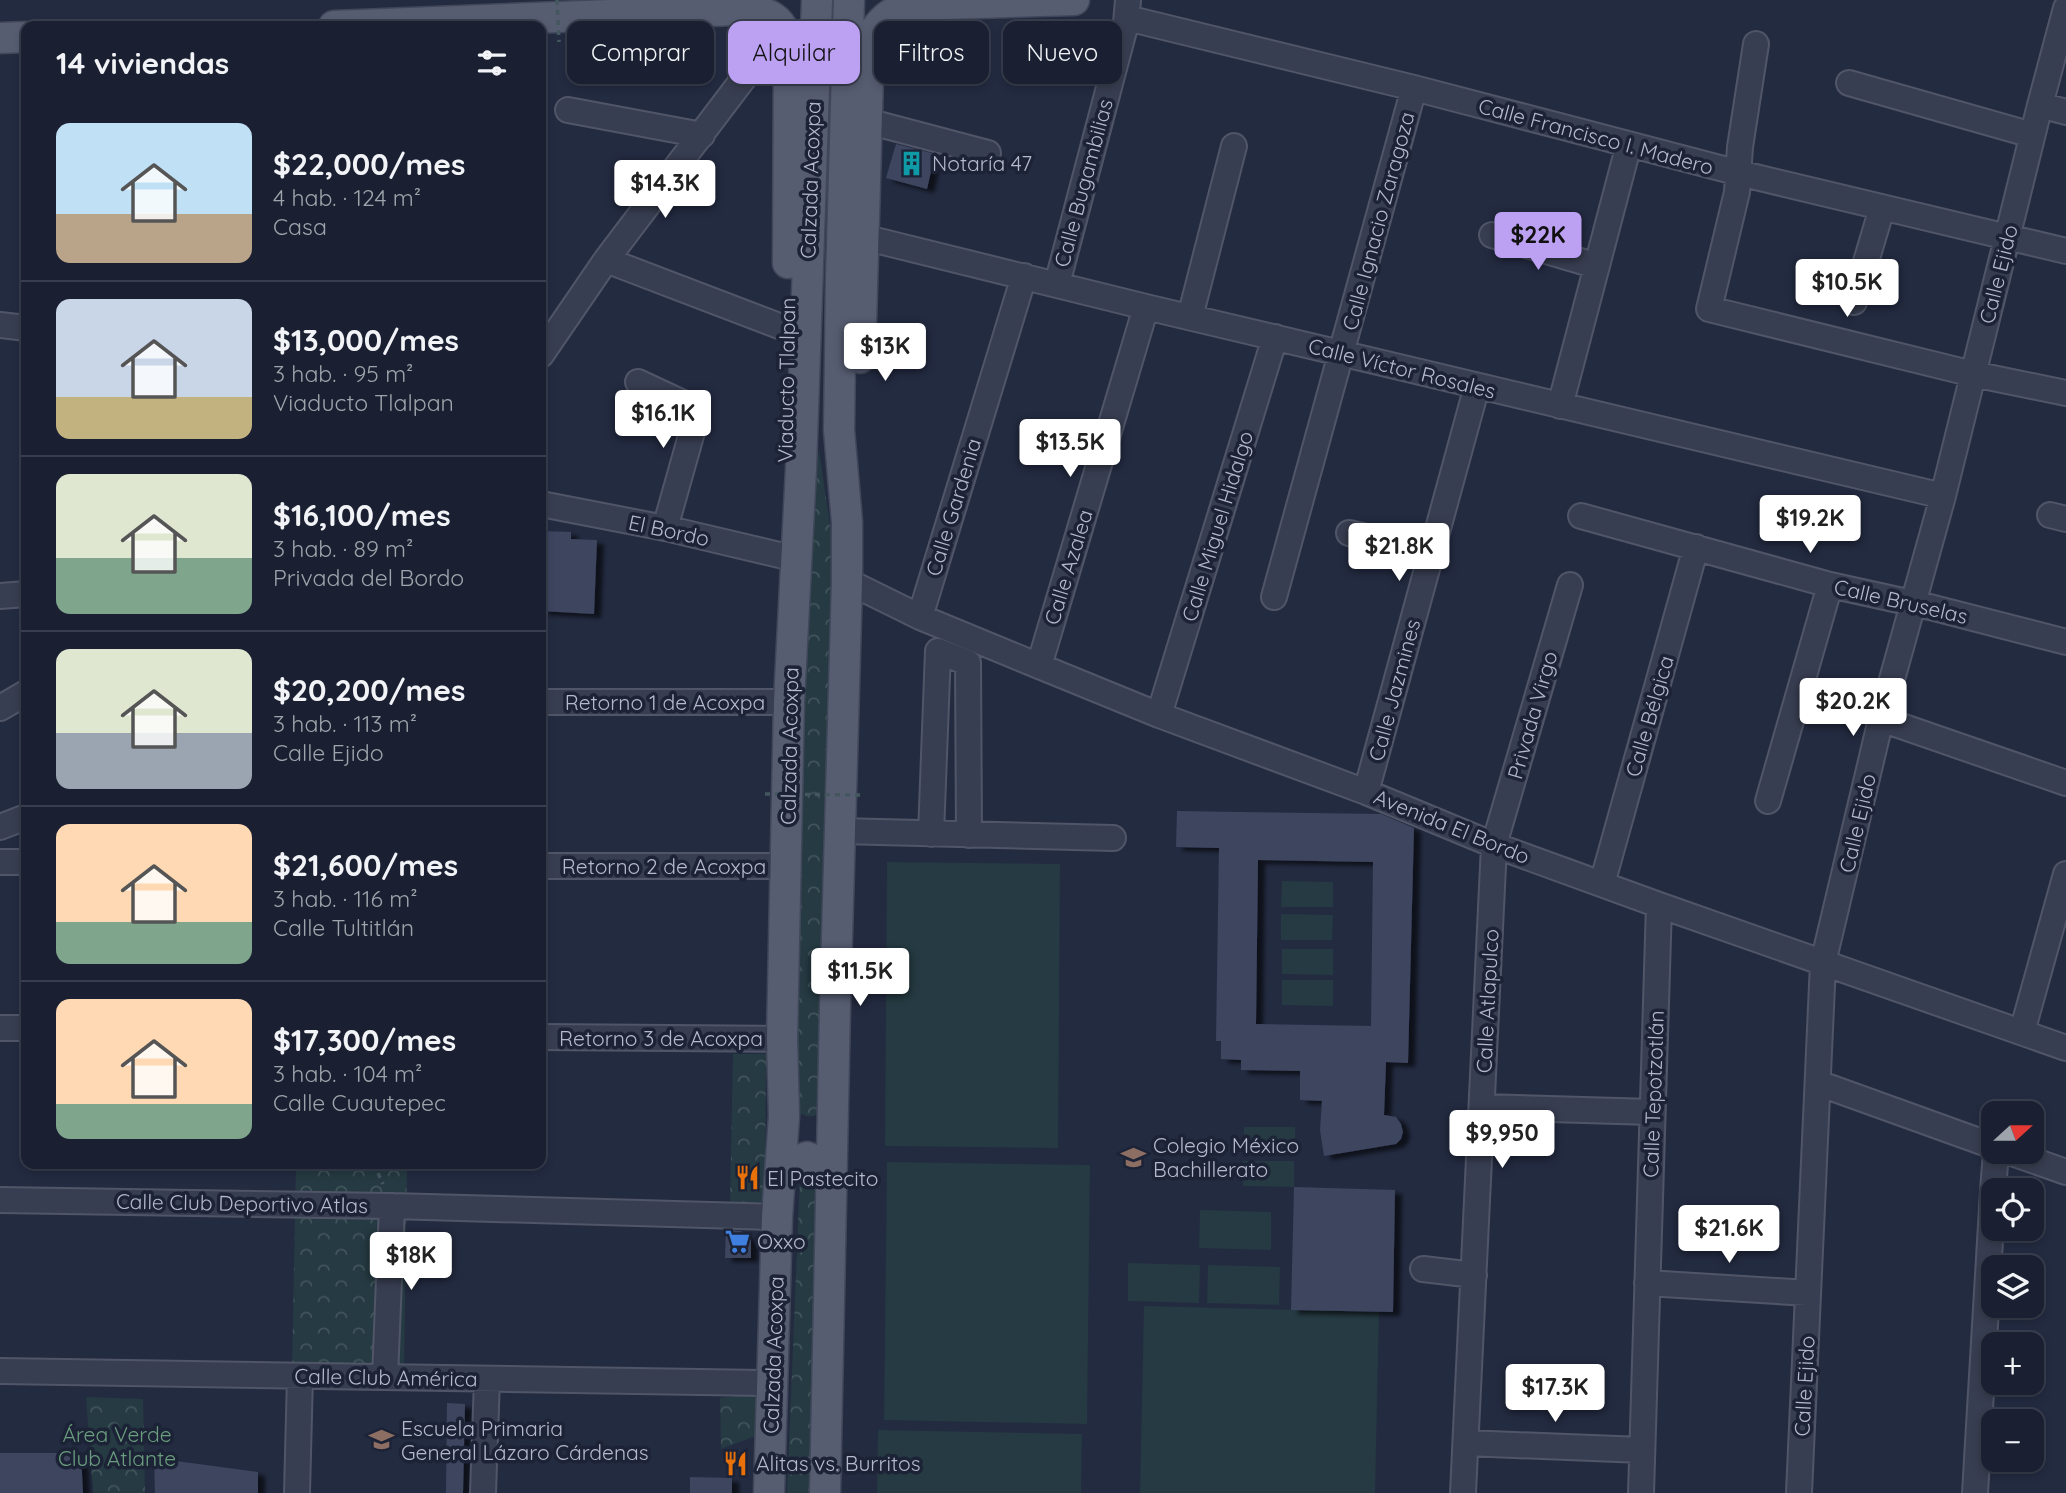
<!DOCTYPE html>
<html lang="es">
<meta charset="utf-8">
<style>
body{margin:0;font-family:Quicksand,sans-serif;background:#272d3d;color:#f1f3f6;height:100vh;display:flex;flex-direction:column;font-size:26px;white-space:nowrap}
*{box-sizing:border-box;margin:0}
p{font-size:23px;color:#9fa3ab}
.icon{flex:none;width:38px;height:38px;fill:none;stroke:currentColor;stroke-width:2;stroke-linecap:round;stroke-linejoin:round}
.map{position:relative;flex:1;overflow:hidden}
.side{position:absolute;left:21px;top:21px;width:525px;height:1148px;display:flex;flex-direction:column;background:#1a2031;border-radius:14px;box-shadow:0 4px 10px #0003,0 0 0 2px #383e4d}
.side>*{flex:none}
.banner{position:absolute;left:567px;top:21px;width:665px;height:63px;display:flex;gap:14px}
.needle{width:46px;rotate:69deg}
.tools{position:absolute;left:1981px;top:1101px;display:grid;gap:14px}
.tools a{display:grid;place-items:center;width:63px;height:63px;border-radius:14px;background:#1a2031;box-shadow:0 4px 10px #0003,0 0 0 2px #383e4d;font-size:35px}
.price{position:absolute;translate:-50% -60px;padding:0 16px;border-radius:7px;background:#fff;color:#222;font-size:23px;line-height:46px;filter:drop-shadow(0 2px 4px #0008)}
.price::after{content:'';position:absolute;left:50%;top:42px;width:21px;height:16px;margin-left:-10px;background:inherit;clip-path:polygon(0 0,100% 0,50% 100%)}
.price.on{background:#bca0f2;color:#111}
ul{padding:0;list-style:none}
li{display:flex;align-items:center;gap:21px;height:175px;padding:0 35px}
li+li{border-top:2px solid #383e4d}
li span{display:grid;place-items:center;flex:none;width:196px;height:140px;border-radius:14px;color:#555}
li>.icon{margin-inline-start:auto}
span .icon{width:84px;height:84px;fill:#fffc;stroke-width:1}
li b{font-size:30px}
h2{display:flex;justify-content:space-between;align-items:center;height:84px;padding:0 35px;font-size:30px}
.tag{padding:0 24px;border-radius:14px;background:#1a2031;box-shadow:0 4px 10px #0003,0 0 0 2px #383e4d;font-size:24px;line-height:63px}
.tag.on{background:#bca0f2;color:#111}
.map>svg:first-child{display:block}
.green{fill:#253a42}
.park{fill:url(#park-crowns)}
.building{fill:#3d455f;fill-rule:evenodd;filter:url(#shadow)}
.lines{fill:none;stroke-linecap:round;stroke-linejoin:round}
.minor-casing{stroke:#505668;stroke-width:28}
.major-casing{stroke:#41475a;stroke-width:33}
.path{stroke:#44575f;stroke-width:3.5;stroke-dasharray:5 5;stroke-linecap:butt}
.minor{stroke:#383e51;stroke-width:24}
.major{stroke:#565d71;stroke-width:30}
.path-bridge{stroke:#44575f;stroke-width:3.5;stroke-dasharray:5 5;stroke-linecap:butt}
.labels{text-anchor:middle;dominant-baseline:central;stroke-width:7;stroke-linejoin:round;paint-order:stroke}
.street-label{font-size:21px;fill:#b4b9cb;stroke:#1d2336}
.poi-label{font-size:21px;fill:#b4b9cb;stroke:#1d2336;text-anchor:start}
.park-label{font-size:21px;fill:#6a9e7e;stroke:#1d2336}
</style>
<div class="map">
<svg width="2066" height="1493" viewBox="0 0 2066 1493">
<defs>
<pattern id="park-crowns" width="20" height="18" patternUnits="userSpaceOnUse" patternTransform="scale(1.75)"><rect width="20" height="18" fill="#253a42"/><path d="M2 6a3 3 0 1 1 6 0M12 15a3 3 0 1 1 6 0" fill="none" stroke="#42545c"/></pattern>
<filter id="shadow"><feDropShadow dx="7" dy="4" stdDeviation="2" flood-color="#0009"/></filter>
</defs>
<rect width="100%" height="100%" fill="#232b41"/>
<path class="green" d="M 887,862 L 1060,864 L 1058,1148 L 885,1146 Z
M 1282,881 L 1333,882 L 1333,907 L 1281,907 Z
M 1281,914 L 1333,915 L 1332,940 L 1281,940 Z
M 1282,949 L 1333,949 L 1333,975 L 1282,974 Z
M 1282,980 L 1333,980 L 1333,1006 L 1282,1005 Z
M 1244,1127 L 1295,1127 L 1295,1152 L 1244,1152 Z
M 1243,1161 L 1294,1161 L 1294,1187 L 1243,1186 Z
M 887,1162 L 1090,1165 L 1087,1424 L 884,1420 Z
M 1200,1210 L 1271,1212 L 1271,1250 L 1199,1248 Z
M 1128,1263 L 1200,1265 L 1199,1303 L 1128,1301 Z
M 1208,1265 L 1280,1267 L 1279,1305 L 1207,1303 Z
M 1144,1306 L 1379,1312 L 1375,1493 L 1140,1493 Z
M 878,1430 L 1082,1434 L 1081,1493 L 877,1493 Z"/>
<path class="park" d="M 819,450 L 839,587 L 819,1114 C 809,1118 803,1117 796,1109 L 794,883 L 805,572 Z
M 733,1054 L 766,1054 L 765,1202 L 730,1203 Z
M 296,1164 L 407,1164 L 404,1370 L 292,1369 Z
M 812,1172 L 823,1184 L 814,1493 L 787,1493 L 800,1177 Z
M 763,1392 L 758,1435 L 721,1449 L 720,1398 Z
M 86,1397 L 143,1399 L 145,1493 L 93,1493 Z"/>
<path class="building" d="M 896,144 L 935,154 L 927,189 L 886,178 Z
M 541,531 L 571,532 L 571,539 L 597,540 L 594,614 L 541,611 Z
M 1177,811 L 1381,814 L 1414,828 L 1408,1063 L 1386,1062 L 1384,1115 L 1396,1117 L 1401,1124 L 1403,1132 L 1401,1139 L 1396,1144 L 1324,1156 L 1320,1130 L 1322,1101 L 1300,1100 L 1300,1071 L 1241,1070 L 1241,1060 L 1221,1059 L 1221,1041 L 1216,1041 L 1219,848 L 1176,847 ZM 1258,860 L 1373,862 L 1371,1026 L 1256,1024 Z
M 1294,1187 L 1395,1190 L 1393,1312 L 1291,1310 Z
M 726,1230 L 741,1231 L 751,1240 L 751,1258 L 725,1258 Z
M 447,1403 L 465,1404 L 463,1493 L 446,1493 Z
M 0,1453 L 81,1453 L 83,1493 L 0,1493 Z
M 154,1458 L 258,1472 L 258,1493 L 155,1493 Z
M 690,1477 L 732,1478 L 732,1493 L 690,1493 Z"/>
<g class="lines">
<defs>
<path id="minor" d="M 1127,18 L 1414,88 L 1739,173 L 2066,251
M 1756,44 L 1740,147 L 1737,192 L 1709,309 L 1973,374 L 2066,393
M 1849,83 L 2032,135
M 2040,105 L 2066,112
M 568,110 L 702,135
M 867,121 L 988,153
M 1492,235 L 1597,266
M 863,237 L 1146,307 L 1943,496
M 606,260 L 787,329
M 1057,284 L 1126,23 L 1128,0
M 1854,302 L 1882,208
M 1190,317 L 1234,146
M 0,325 L 26,328
M 541,355 L 606,260 L 756,62 C 759,40 753,23 735,10
M 638,382 L 683,403 C 692,408 693,415 694,425 L 665,528
M 1560,406 L 1629,144
M 541,504 L 665,528 L 796,559
M 2050,515 L 2066,519
M 1581,516 L 1830,585 L 1930,607 L 2066,642
M 1349,533 L 1431,552
M 847,581 L 920,617 L 1039,666 L 1159,715 L 1366,792 L 1494,845 L 1659,905 L 2066,1048
M 0,596 L 26,594
M 1274,597 L 1414,88
M 920,617 L 1024,276
M 1039,666 L 1146,307
M 541,702 L 789,702
M 0,708 L 26,693
M 1159,715 L 1275,337
M 1881,719 L 2066,783
M 1366,792 L 1477,386
M 1768,801 L 1830,585
M 0,827 L 26,817
M 840,831 L 1113,838
M 931,834 L 938,651 L 968,663 L 969,835
M 0,862 L 26,862
M 541,866 L 786,866
M 1602,884 L 1696,547
M 0,1028 L 26,1028
M 2022,1032 L 2066,874
M 541,1037 L 782,1039
M 1818,1083 L 1993,1146
M 1482,1107 L 1652,1112
M 2009,1152 L 2066,1172
M 1993,1190 L 1996,1152
M 0,1200 L 392,1206 L 777,1217
M 1423,1269 L 1474,1275
M 1647,1283 L 1808,1293
M 0,1371 L 771,1383
M 385,1377 L 392,1206
M 1466,1443 L 1642,1450
M 297,1493 L 300,1376
M 483,1493 L 487,1379
M 1463,1493 L 1494,845 L 1570,585
M 1641,1493 L 1659,905
M 1799,1493 L 1823,963 L 1881,719 L 1943,496 L 2040,105 L 2066,8
M 1975,1493 L 1993,1191"/>
<path id="major" d="M 334,26 L 735,10 C 764,10 783,14 789,47 L 788,263
M 0,38 L 26,37
M 860,358 L 869,41 C 879,20 892,10 914,5 L 1074,0
M 782,1166 L 807,1157 L 819,1162 L 831,1180
M 769,1493 L 777,1217 L 784,1116 L 782,1039 L 789,702 L 801,469 L 817,0
M 825,1493 L 835,1008 L 847,581 L 847,522 L 839,430 L 841,280 L 849,0"/>
</defs>
<use href="#minor" class="minor-casing"/>
<use href="#major" class="major-casing"/>
<path class="path" d="M 327,1164 L 336,1169 L 361,1164
M 374,1164 L 383,1184"/>
<use href="#minor" class="minor"/>
<use href="#major" class="major"/>
<path class="path-bridge" d="M 557,0 L 559,42
M 765,794 L 862,795"/>
</g>
<defs>
<symbol id="building-bare" viewBox="-9 -9 18 18"><path d="M-4-6H4V6H1V3H-1V6H-4ZM-2.5-4.3h1.7v1.8h-1.7ZM.8-4.3h1.7v1.8H.8ZM-2.5-1h1.7V.8h-1.7ZM.8-1h1.7V.8H.8Z" fill="#0f9aa8" stroke="#1d2336" stroke-width="2.5" paint-order="stroke"/></symbol>
<symbol id="school-bare" viewBox="-9 -9 18 18"><path d="M0-5L7-2L0 1L-7-2ZM-4 1L0 2.5L4 1V4Q0 6-4 4Z" fill="#8d6e63" stroke="#1d2336" stroke-width="2.5" paint-order="stroke"/></symbol>
<symbol id="restaurant-bare" viewBox="-9 -9 18 18"><path d="M-5-6h1v4h1v-4h1v4h1v-4h1v5L-1.5 .5V6h-2V.5L-5-1ZM5-6V6H3V1.5H1.5Q1.5-4 5-6Z" fill="#e8710a" stroke="#1d2336" stroke-width="2.5" paint-order="stroke"/></symbol>
<symbol id="supermarket-bare" viewBox="-9 -9 18 18"><path d="M-6-5.5h2.5l.6 2H6L4.5 2H-2.5L-4.4-4H-6ZM-1.5 3.2a1.3 1.3 0 1 0 .1 0ZM3 3.2a1.3 1.3 0 1 0 .1 0Z" fill="#3f7fe0" stroke="#1d2336" stroke-width="2.5" paint-order="stroke"/></symbol>
</defs>
<g fill-rule="evenodd">
<use href="#building-bare" x="894" y="146" width="35" height="35"/>
<use href="#school-bare" x="1116" y="1140" width="35" height="35"/>
<use href="#restaurant-bare" x="730" y="1160" width="35" height="35"/>
<use href="#supermarket-bare" x="720" y="1224" width="35" height="35"/>
<use href="#school-bare" x="364" y="1422" width="35" height="35"/>
<use href="#restaurant-bare" x="718" y="1446" width="35" height="35"/>
</g>
<g class="labels">
<g class="street-label">
<text transform="translate(1596 136) rotate(15)">Calle Francisco I. Madero</text>
<text transform="translate(810 180) rotate(-88)">Calzada Acoxpa</text>
<text transform="translate(1083 183) rotate(-75)">Calle Bugambilias</text>
<text transform="translate(1378 221) rotate(-75)">Calle Ignacio Zaragoza</text>
<text transform="translate(1998 274) rotate(-76)">Calle Ejido</text>
<text transform="translate(1402 368) rotate(14)">Calle Víctor Rosales</text>
<text transform="translate(786 380) rotate(-89)">Viaducto Tlalpan</text>
<text transform="translate(953 507) rotate(-73)">Calle Gardenia</text>
<text transform="translate(1217 526) rotate(-73)">Calle Miguel Hidalgo</text>
<text transform="translate(669 530) rotate(12)">El Bordo</text>
<text transform="translate(1068 567) rotate(-73)">Calle Azalea</text>
<text transform="translate(1901 601) rotate(13)">Calle Bruselas</text>
<text transform="translate(1394 690) rotate(-75)">Calle Jazmines</text>
<text x="665" y="702">Retorno 1 de Acoxpa</text>
<text transform="translate(1532 715) rotate(-74)">Privada Virgo</text>
<text transform="translate(1649 716) rotate(-74)">Calle Bélgica</text>
<text transform="translate(789 746) rotate(-89)">Calzada Acoxpa</text>
<text transform="translate(1857 823) rotate(-77)">Calle Ejido</text>
<text transform="translate(1452 826) rotate(22)">Avenida El Bordo</text>
<text x="664" y="866">Retorno 2 de Acoxpa</text>
<text transform="translate(1487 1001) rotate(-87)">Calle Atlapulco</text>
<text x="661" y="1038">Retorno 3 de Acoxpa</text>
<text transform="translate(1653 1094) rotate(-88)">Calle Tepotzotlán</text>
<text transform="translate(242 1203) rotate(1)">Calle Club Deportivo Atlas</text>
<text transform="translate(773 1355) rotate(-88)">Calzada Acoxpa</text>
<text transform="translate(386 1377) rotate(1)">Calle Club América</text>
<text transform="translate(1804 1386) rotate(-87)">Calle Ejido</text>
</g>
<g class="poi-label">
<text x="932" y="163">Notaría 47</text>
<text x="1153" y="1145">Colegio México<tspan x="1153" dy="24">Bachillerato</tspan></text>
<text x="767" y="1178">El Pastecito</text>
<text x="757" y="1241">Oxxo</text>
<text x="401" y="1428">Escuela Primaria<tspan x="401" dy="24">General Lázaro Cárdenas</tspan></text>
<text x="756" y="1463">Alitas vs. Burritos</text>
</g>
<g class="park-label">
<text x="117" y="1434">Área Verde<tspan x="117" dy="24">Club Atlante</tspan></text>
</g>
</g>
</svg>
<div class="tools">
<a><svg class="needle" viewBox="-14 -14 28 28"><path d="M0-13l5 13h-10z" fill="#e53935"/><path d="M0 13l5-13h-10z" fill="#9fa3ab"/></svg></a>
<a><svg class="icon" aria-label="locate" viewBox="0 0 24 24"><circle cx="12" cy="12" r="6"/><path d="M12 2v4M12 18v4M2 12h4M18 12h4"/></svg></a>
<a><svg class="icon" aria-label="layers" viewBox="0 0 24 24"><path d="M12 4l9 5-9 5-9-5zM3 14l9 5 9-5"/></svg></a>
<a>+</a>
<a>−</a>
</div>
<b class="price" style="left:665px;top:220px">$14.3K</b>
<b class="price on" style="left:1538px;top:272px">$22K</b>
<b class="price" style="left:1847px;top:319px">$10.5K</b>
<b class="price" style="left:885px;top:383px">$13K</b>
<b class="price" style="left:663px;top:450px">$16.1K</b>
<b class="price" style="left:1070px;top:479px">$13.5K</b>
<b class="price" style="left:1810px;top:555px">$19.2K</b>
<b class="price" style="left:1399px;top:583px">$21.8K</b>
<b class="price" style="left:1853px;top:738px">$20.2K</b>
<b class="price" style="left:860px;top:1008px">$11.5K</b>
<b class="price" style="left:1502px;top:1170px">$9,950</b>
<b class="price" style="left:1729px;top:1265px">$21.6K</b>
<b class="price" style="left:411px;top:1292px">$18K</b>
<b class="price" style="left:1555px;top:1424px">$17.3K</b>
<div class="banner">
<a class="tag">Comprar</a>
<a class="tag on">Alquilar</a>
<a class="tag">Filtros</a>
<a class="tag">Nuevo</a>
</div>
<section class="side">
<h2>14 viviendas<svg class="icon" aria-label="filters" viewBox="0 0 24 24"><path d="M4 7h16M4 17h16"/><circle cx="9" cy="7" r="2"/><circle cx="15" cy="17" r="2"/></svg></h2>
<ul>
<li><span style="background:linear-gradient(#bfe0f5 65%,#b9a48a 0)"><svg class="icon" aria-label="home" viewBox="0 0 24 24"><path d="M3 11l9-7 9 7M6 9v11h12V9"/></svg></span><div><b>$22,000/mes</b><p>4 hab. · 124 m²</p><p>Casa</p></div></li>
<li><span style="background:linear-gradient(#c9d6e8 70%,#c2b280 0)"><svg class="icon" aria-label="home" viewBox="0 0 24 24"><path d="M3 11l9-7 9 7M6 9v11h12V9"/></svg></span><div><b>$13,000/mes</b><p>3 hab. · 95 m²</p><p>Viaducto Tlalpan</p></div></li>
<li><span style="background:linear-gradient(#dfe7d0 60%,#7fa58c 0)"><svg class="icon" aria-label="home" viewBox="0 0 24 24"><path d="M3 11l9-7 9 7M6 9v11h12V9"/></svg></span><div><b>$16,100/mes</b><p>3 hab. · 89 m²</p><p>Privada del Bordo</p></div></li>
<li><span style="background:linear-gradient(#dfe7d0 60%,#9aa5b1 0)"><svg class="icon" aria-label="home" viewBox="0 0 24 24"><path d="M3 11l9-7 9 7M6 9v11h12V9"/></svg></span><div><b>$20,200/mes</b><p>3 hab. · 113 m²</p><p>Calle Ejido</p></div></li>
<li><span style="background:linear-gradient(#ffd9b3 70%,#7fa58c 0)"><svg class="icon" aria-label="home" viewBox="0 0 24 24"><path d="M3 11l9-7 9 7M6 9v11h12V9"/></svg></span><div><b>$21,600/mes</b><p>3 hab. · 116 m²</p><p>Calle Tultitlán</p></div></li>
<li><span style="background:linear-gradient(#ffd9b3 75%,#7fa58c 0)"><svg class="icon" aria-label="home" viewBox="0 0 24 24"><path d="M3 11l9-7 9 7M6 9v11h12V9"/></svg></span><div><b>$17,300/mes</b><p>3 hab. · 104 m²</p><p>Calle Cuautepec</p></div></li>
</ul>
</section>
</div>
